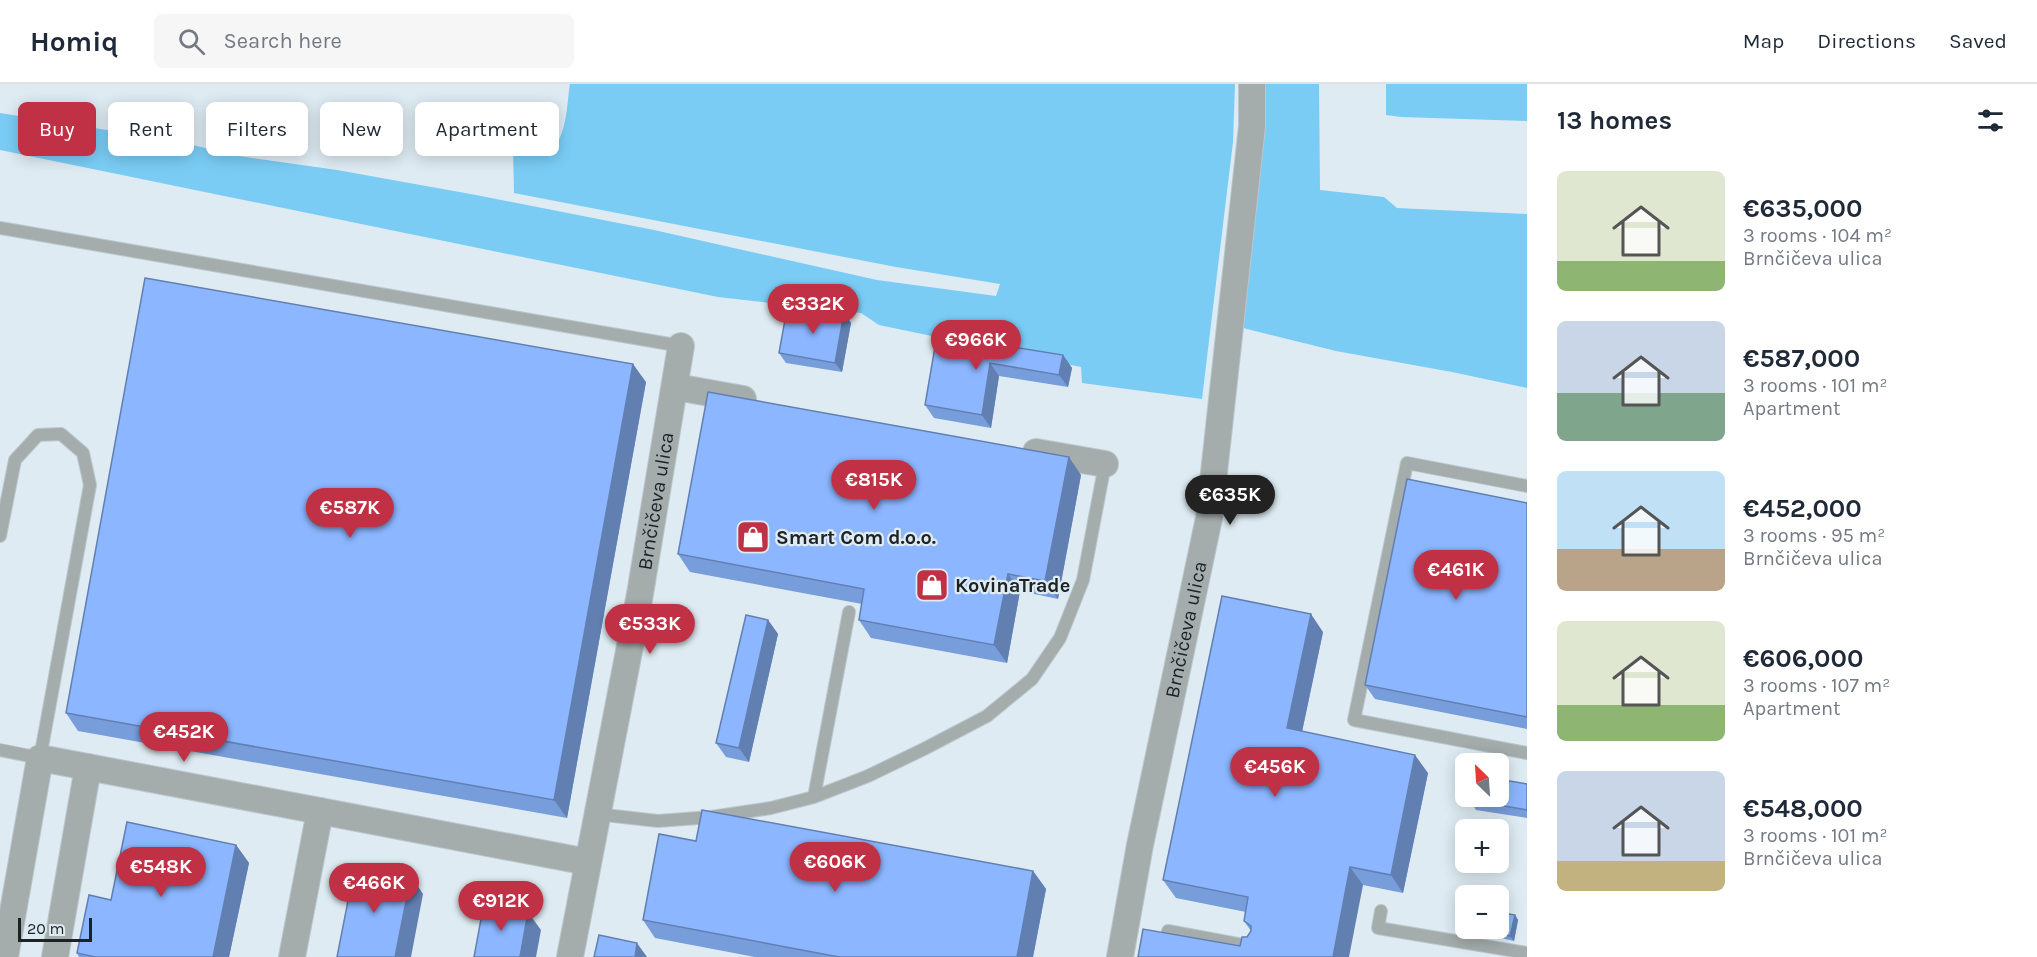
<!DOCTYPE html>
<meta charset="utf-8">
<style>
body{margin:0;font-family:Karla,sans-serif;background:#f6f6f7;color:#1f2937;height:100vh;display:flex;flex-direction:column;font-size:22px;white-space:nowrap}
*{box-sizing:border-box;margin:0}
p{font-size:20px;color:#747a83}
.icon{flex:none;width:33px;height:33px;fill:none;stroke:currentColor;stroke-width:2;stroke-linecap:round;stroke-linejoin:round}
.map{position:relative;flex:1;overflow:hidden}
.details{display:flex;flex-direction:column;background:#fff;width:510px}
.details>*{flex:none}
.banner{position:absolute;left:18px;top:18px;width:570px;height:54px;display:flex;gap:12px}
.needle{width:39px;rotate:335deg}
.controls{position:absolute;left:1455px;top:669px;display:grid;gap:12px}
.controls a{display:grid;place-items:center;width:54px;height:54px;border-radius:9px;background:#fff;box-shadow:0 3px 15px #0003;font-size:30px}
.scale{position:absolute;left:18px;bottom:15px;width:74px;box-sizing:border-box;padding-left:6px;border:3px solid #1d2225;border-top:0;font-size:16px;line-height:21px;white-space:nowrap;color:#1d2225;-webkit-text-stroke:4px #deebf2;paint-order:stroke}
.price{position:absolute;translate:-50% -51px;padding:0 14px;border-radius:21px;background:#c13145;color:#fff;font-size:20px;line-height:39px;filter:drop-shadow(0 2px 3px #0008)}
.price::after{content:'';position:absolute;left:50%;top:36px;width:18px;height:14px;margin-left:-9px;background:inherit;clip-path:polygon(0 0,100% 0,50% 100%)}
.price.active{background:#222;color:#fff}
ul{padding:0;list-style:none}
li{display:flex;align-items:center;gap:18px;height:150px;padding:0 30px}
li span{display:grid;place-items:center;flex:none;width:168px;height:120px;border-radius:9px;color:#555}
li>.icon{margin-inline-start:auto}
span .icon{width:72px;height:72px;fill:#fffc;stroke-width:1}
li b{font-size:26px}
h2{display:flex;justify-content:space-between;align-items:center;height:72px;padding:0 30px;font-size:26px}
.tag{padding:0 21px;border-radius:9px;background:#fff;box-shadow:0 3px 15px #0003;font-size:21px;line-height:54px}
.tag.active{background:#c13145;color:#fff}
header{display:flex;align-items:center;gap:36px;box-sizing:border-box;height:84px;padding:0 30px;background:#fff;border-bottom:2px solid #e0e1e3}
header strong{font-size:28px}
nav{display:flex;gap:33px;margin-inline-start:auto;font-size:21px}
.search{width:420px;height:54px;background:#f6f6f7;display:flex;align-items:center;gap:15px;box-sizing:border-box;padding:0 21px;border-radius:9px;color:#747a83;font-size:22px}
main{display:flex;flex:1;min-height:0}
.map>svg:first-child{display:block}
.green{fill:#7accf5}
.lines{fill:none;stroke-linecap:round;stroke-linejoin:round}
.lane-casing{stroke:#bbc7cd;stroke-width:14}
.street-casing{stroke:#bbc7cd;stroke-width:28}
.lane{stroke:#a5acac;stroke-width:12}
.street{stroke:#a5acac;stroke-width:26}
.wall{fill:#789ddb}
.shaded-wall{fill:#627fb2}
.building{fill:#8cb6ff;stroke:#627fb2;stroke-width:1.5}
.labels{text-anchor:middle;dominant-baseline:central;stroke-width:4.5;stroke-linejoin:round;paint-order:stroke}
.street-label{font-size:20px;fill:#1d2225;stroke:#deebf2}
.poi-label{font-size:20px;font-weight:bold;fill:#1d2225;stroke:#deebf2;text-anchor:start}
</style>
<header>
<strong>Homiq</strong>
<div class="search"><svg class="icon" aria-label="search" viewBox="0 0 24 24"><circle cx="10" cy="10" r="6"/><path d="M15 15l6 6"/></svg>Search here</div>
<nav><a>Map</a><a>Directions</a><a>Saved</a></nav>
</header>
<main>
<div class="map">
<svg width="1527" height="873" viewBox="0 0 1527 873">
<rect width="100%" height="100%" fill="#deebf2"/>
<path class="green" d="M 570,0 L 1235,0 L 1233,58 L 1202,315 L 1082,299 L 1081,283 L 879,241 L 861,229 L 718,213 L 0,66 L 0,29 L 176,57 L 239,72 L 337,86 L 476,111 L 654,146 L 877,196 L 996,212 L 1000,200 L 896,183 L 514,109 L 513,65 C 520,66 529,69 536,70 C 568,70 566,23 570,0 Z
M 1258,0 L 1319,0 L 1320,106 L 1384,113 L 1397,124 L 1527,130 L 1527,304 L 1452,288 L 1336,267 L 1239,243 Z
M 1386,0 L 1527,0 L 1527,37 L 1401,33 L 1386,31 Z"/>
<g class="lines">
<defs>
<path id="lane" d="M 0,144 L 681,262
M 1527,402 L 1407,379 L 1354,636 L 1527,669
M 0,452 L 15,376 L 38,351 L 61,350 L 83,369 L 90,401 L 40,674 L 0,666
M 814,713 L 849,528
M 596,730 L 658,737 L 711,733 L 771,724 L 814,713 L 868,692 L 924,665 L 987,632 L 1032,595 L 1060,554 L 1083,496 L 1105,380
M 1381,827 L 1378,844 L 1527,869
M 1168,847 L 1254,863"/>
<g id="street">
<path d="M 676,303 L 743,315"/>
<path d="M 1036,368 L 1105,380"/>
<path d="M 5,873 L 40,674 L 320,727"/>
<path d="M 55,873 L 88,683"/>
<path d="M 292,873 L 320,727 L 588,778"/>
<path id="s1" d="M 570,873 L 640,510 L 681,262"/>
<path id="s2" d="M 1120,873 L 1140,761 L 1209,434 L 1252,42 L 1252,0"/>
</g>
</defs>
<use href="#lane" class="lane-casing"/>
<use href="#street" class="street-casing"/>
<use href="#lane" class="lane"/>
<use href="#street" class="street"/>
</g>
<path class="wall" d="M 844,229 L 851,239 L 842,288 L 786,279 L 779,269 L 808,234 Z
M 937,251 L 1063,271 L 1072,284 L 1068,303 L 999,292 L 991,344 L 934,334 L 925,321 Z
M 646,298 L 567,734 L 78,647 L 66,629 Z
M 1081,391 L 1058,515 L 1020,507 L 1007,579 L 871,554 L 859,536 L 862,520 L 690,488 L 678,470 Z
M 1527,419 L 1527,645 L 1375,615 L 1365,601 Z
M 768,536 L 778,550 L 749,678 L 726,673 L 716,659 Z
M 1323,548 L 1302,648 L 1428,689 L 1403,809 L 1363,801 L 1240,862 L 1251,847 L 1244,837 L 1246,828 L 1176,814 L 1163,796 Z
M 1527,700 L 1527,734 L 1476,726 L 1470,716 Z
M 696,757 L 1033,787 L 1046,805 L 1033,873 L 755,873 L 655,854 L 643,836 Z
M 236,761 L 249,779 L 229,873 L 79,873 L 77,869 L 111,816 Z
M 1515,831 L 1518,836 L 1514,857 L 1488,851 L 1485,846 Z"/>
<path class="shaded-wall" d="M 844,229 L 851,239 L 842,288 L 835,279 Z
M 1063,271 L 1072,284 L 1068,303 L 1059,291 Z
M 990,279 L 999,292 L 991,344 L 982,331 Z
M 633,280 L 646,298 L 567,734 L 554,716 Z
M 1069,373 L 1081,391 L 1058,515 L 1045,497 Z
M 1008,490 L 1020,507 L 1007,579 L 994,561 Z
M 1311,530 L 1323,548 L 1299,662 L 1287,644 Z
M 768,536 L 778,550 L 749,678 L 739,664 Z
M 1415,671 L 1428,689 L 1403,809 L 1391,791 Z
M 236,761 L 249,779 L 229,873 L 213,873 Z
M 1350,783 L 1363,801 L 1349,873 L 1333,873 Z
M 1033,787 L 1046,805 L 1033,873 L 1017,873 Z
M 411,792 L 423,810 L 411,873 L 395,873 Z
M 528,828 L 541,846 L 536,873 L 520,873 Z
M 1515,831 L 1518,836 L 1514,857 L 1510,852 Z
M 637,859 L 647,873 L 635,873 Z"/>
<path class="building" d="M 145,194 L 633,280 L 554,716 L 66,629 Z
M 810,223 L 844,229 L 835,279 L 779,269 L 786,230 L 808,234 Z
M 937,251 L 1063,271 L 1059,291 L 990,279 L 982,331 L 925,321 Z
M 708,308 L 1069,373 L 1045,497 L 1008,490 L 994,561 L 859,536 L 864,505 L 678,470 Z
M 1407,395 L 1527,419 L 1527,633 L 1365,601 Z
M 1222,512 L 1311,530 L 1287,644 L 1415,671 L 1391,791 L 1350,783 L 1333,873 L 1138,873 L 1143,845 L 1240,862 L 1242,853 L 1247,853 L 1251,847 L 1251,842 L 1244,837 L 1248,813 L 1163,796 Z
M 746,531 L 768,536 L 739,664 L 716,659 Z
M 1498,695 L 1527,700 L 1527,726 L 1470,716 L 1470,712 L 1498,712 Z
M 702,726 L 1033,787 L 1017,873 L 839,873 L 643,836 L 659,750 L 696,757 Z
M 127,738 L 236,761 L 213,873 L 95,873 L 77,869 L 89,811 L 111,816 Z
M 355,781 L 411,792 L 395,873 L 337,873 Z
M 484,819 L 528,828 L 520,873 L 474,873 Z
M 1498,828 L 1515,831 L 1510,852 L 1485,846 L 1485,844 L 1498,844 Z
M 599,851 L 637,859 L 635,873 L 594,873 Z"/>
<defs>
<symbol id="shop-square" viewBox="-11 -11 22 22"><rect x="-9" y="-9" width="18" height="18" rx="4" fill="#c13145" stroke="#deebf2"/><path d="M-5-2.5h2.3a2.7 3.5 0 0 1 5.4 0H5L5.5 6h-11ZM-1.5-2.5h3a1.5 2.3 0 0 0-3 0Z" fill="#fff"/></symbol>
</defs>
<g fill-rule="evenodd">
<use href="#shop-square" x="734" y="434" width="38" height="38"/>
<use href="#shop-square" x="913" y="482" width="38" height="38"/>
</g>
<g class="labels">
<g class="street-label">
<text stroke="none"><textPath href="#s1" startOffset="464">Brnčičeva ulica</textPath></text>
<text stroke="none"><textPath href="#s2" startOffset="334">Brnčičeva ulica</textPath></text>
</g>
<g class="poi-label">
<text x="776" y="453">Smart Com d.o.o.</text>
<text x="955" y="501">KovinaTrade</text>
</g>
</g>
</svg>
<div class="controls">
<a><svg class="needle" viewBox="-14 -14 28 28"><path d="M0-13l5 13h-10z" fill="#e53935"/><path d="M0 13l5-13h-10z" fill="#747a83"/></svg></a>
<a>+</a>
<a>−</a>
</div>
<div class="scale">20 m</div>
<b class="price" style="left:813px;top:251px">€332K</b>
<b class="price" style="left:976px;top:287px">€966K</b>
<b class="price" style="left:874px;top:427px">€815K</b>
<b class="price active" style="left:1230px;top:442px">€635K</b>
<b class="price" style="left:350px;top:455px">€587K</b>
<b class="price" style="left:1456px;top:517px">€461K</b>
<b class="price" style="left:650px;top:571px">€533K</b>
<b class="price" style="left:184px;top:679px">€452K</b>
<b class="price" style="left:1275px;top:714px">€456K</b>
<b class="price" style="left:835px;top:809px">€606K</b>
<b class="price" style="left:161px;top:814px">€548K</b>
<b class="price" style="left:374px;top:830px">€466K</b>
<b class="price" style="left:501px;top:848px">€912K</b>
<div class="banner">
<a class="tag active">Buy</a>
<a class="tag">Rent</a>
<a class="tag">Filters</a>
<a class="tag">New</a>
<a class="tag">Apartment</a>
</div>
</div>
<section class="details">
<h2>13 homes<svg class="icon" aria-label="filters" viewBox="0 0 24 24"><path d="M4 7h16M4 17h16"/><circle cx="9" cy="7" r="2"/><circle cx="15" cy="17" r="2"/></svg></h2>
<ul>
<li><span style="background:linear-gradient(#dfe7d0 75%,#8fb573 0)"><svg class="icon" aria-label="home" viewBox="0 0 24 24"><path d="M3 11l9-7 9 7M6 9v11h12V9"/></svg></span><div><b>€635,000</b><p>3 rooms · 104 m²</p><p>Brnčičeva ulica</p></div></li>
<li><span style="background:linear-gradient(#c9d6e8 60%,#7fa58c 0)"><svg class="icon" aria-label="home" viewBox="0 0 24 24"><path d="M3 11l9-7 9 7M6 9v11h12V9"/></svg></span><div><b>€587,000</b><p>3 rooms · 101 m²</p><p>Apartment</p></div></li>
<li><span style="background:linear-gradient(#bfe0f5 65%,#b9a48a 0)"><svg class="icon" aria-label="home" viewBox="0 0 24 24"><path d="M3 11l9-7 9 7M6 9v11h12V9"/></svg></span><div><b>€452,000</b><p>3 rooms · 95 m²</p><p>Brnčičeva ulica</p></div></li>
<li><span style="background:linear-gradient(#dfe7d0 70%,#8fb573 0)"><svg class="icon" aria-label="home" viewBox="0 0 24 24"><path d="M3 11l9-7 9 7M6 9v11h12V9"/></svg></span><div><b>€606,000</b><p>3 rooms · 107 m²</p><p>Apartment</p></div></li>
<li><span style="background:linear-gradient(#c9d6e8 75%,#c2b280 0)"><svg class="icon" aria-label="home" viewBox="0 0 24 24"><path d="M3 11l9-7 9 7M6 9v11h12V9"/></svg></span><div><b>€548,000</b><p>3 rooms · 101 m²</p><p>Brnčičeva ulica</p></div></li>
</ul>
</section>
</main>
